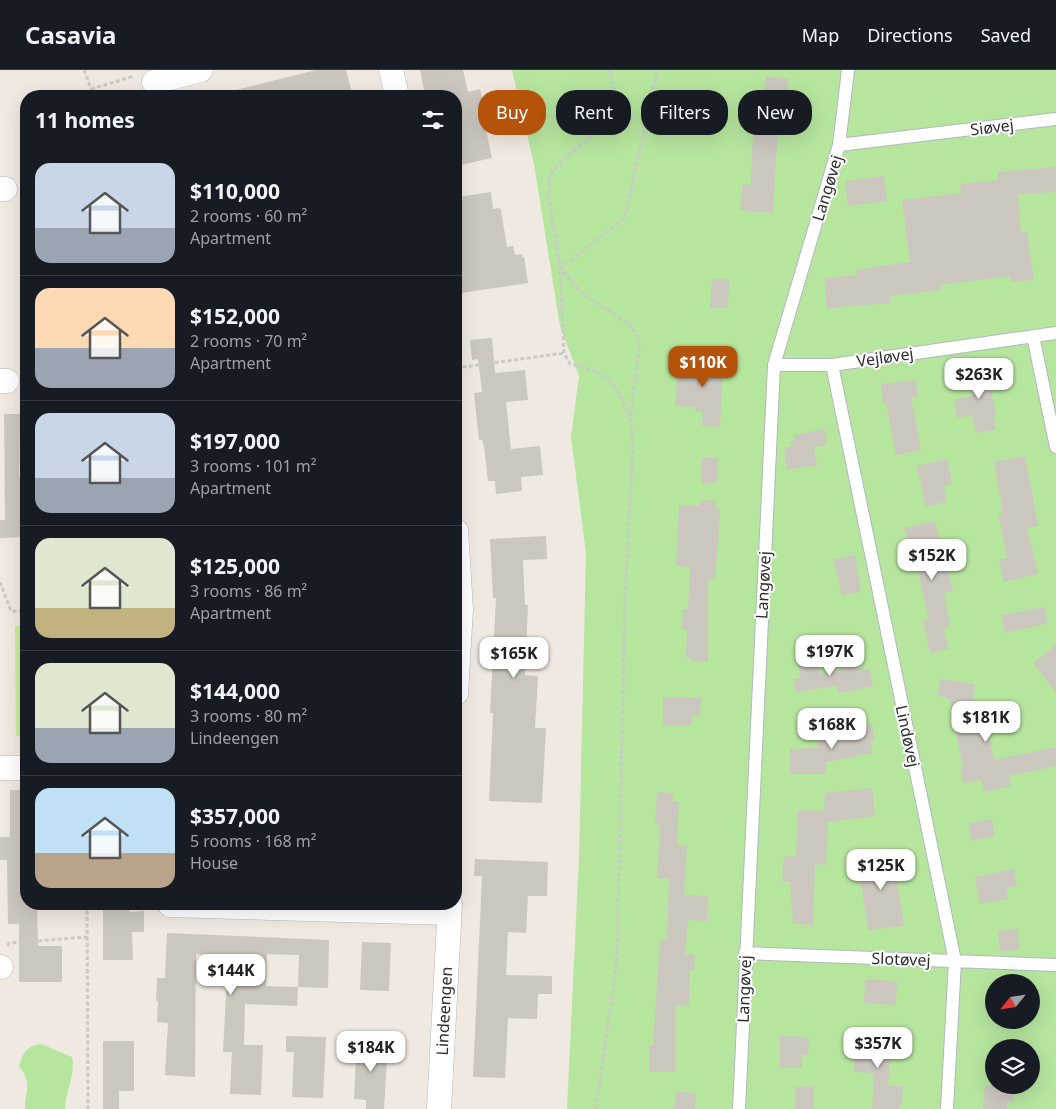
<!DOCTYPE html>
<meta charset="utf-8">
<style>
body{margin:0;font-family:"Noto Sans",sans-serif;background:#20242c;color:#f1f3f6;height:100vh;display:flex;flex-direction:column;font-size:19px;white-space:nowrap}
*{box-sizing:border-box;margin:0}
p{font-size:16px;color:#9ea1a6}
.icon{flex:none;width:28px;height:28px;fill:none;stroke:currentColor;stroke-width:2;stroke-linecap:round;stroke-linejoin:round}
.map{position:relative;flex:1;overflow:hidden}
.drawer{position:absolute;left:20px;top:20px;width:442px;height:820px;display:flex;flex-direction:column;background:#171b24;border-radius:20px;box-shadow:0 5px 20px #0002}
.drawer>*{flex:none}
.guide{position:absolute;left:478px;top:20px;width:475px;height:45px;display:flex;gap:10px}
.needle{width:32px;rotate:240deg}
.buttons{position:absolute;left:985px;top:904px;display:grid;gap:10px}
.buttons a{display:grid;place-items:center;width:55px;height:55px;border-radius:50%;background:#171b24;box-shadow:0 5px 20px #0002;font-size:25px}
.price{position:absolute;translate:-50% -42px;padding:0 11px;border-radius:10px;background:#fff;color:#222;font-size:16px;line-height:32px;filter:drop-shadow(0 1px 2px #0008)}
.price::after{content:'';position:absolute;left:50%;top:30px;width:15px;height:11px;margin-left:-8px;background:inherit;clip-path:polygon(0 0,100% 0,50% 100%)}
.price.active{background:#b45309;color:#fff}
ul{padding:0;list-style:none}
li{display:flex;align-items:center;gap:15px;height:125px;padding:0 15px}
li+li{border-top:1px solid #363941}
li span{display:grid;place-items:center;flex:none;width:140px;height:100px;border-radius:15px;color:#555}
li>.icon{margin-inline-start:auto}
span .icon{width:60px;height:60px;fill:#fffc;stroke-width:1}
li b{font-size:21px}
h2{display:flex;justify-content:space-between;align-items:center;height:60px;padding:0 15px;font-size:21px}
.pill{padding:0 18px;border-radius:20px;background:#171b24;box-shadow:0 5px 20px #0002;font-size:18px;line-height:45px}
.pill.active{background:#b45309;color:#fff}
header{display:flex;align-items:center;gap:30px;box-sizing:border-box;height:70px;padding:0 25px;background:#171b24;border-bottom:1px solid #363941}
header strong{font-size:24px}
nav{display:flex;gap:28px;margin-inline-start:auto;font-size:18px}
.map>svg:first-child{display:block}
.green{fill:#b6e59e;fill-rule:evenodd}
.pitch{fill:#c9ec9a}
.building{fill:#cbc7bf}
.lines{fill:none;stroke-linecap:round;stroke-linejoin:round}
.lane-casing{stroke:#b4b7c1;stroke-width:14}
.street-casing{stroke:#b4b7c1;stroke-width:25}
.path{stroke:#c9c9c9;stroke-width:3;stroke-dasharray:4 2.5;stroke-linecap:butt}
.lane{stroke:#fff;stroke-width:12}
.street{stroke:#fff;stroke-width:24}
.labels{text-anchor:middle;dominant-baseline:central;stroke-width:4;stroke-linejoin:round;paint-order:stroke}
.street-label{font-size:16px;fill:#2e2e2e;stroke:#fff}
</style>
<header>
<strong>Casavia</strong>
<nav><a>Map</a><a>Directions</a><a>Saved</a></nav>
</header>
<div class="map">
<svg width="1056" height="1039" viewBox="0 0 1056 1039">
<rect width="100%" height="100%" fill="#efe9e1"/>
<path class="green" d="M 512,0 L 1056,0 L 1056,1039 L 567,1039 L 579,788 L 586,483 L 571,367 L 579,306 L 560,256 L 534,94 ZM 994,912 L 1031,912 L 1031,950 L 994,950 ZM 994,978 L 1031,978 L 1031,1015 L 994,1015 Z
M 41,974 L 72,987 C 76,1004 65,1022 65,1039 L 25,1039 C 25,1019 33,1015 19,996 C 23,983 27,976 41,974 Z"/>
<path class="pitch" d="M 15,556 L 26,556 L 26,666 L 16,666 Z"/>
<path class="building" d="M 316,0 L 346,0 L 352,23 L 340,26 L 237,26 L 236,20 Z
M 420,0 L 463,0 L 468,22 L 480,19 L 485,40 L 482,41 L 492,88 L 456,96 L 456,26 L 425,26 Z
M 766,6 L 788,9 L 786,33 L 769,31 L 769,27 L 764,26 Z
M 753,58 L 778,58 L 773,143 L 740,140 L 743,114 L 751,115 Z
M 1056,97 L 1056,122 L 1018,124 L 1021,163 L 1027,162 L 1034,210 L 1011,212 L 1010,206 L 940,215 L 941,220 L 889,226 L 891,233 L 827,238 L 824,208 L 857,205 L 856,200 L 910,192 L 902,130 L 961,123 L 960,114 L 999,110 L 998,102 Z
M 884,106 L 887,131 L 848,136 L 845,111 Z
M 491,122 L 493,139 L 499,138 L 501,140 L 507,177 L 513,176 L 515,185 L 522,184 L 522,187 L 524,187 L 528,213 L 461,223 L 456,178 L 456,144 L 462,143 L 459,127 Z
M 712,209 L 729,209 L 728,238 L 710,238 Z
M 492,268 L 495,303 L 525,300 L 528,330 L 506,332 L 511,379 L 540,376 L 543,405 L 521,407 L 522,421 L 496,424 L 495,411 L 488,411 L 484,376 L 482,370 L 479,370 L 474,323 L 482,322 L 478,289 L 472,290 L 470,270 Z
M 704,280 L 724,281 L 720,357 L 702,356 L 703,342 L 695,342 L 696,337 L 675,336 L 678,300 L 698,302 L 698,294 L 703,294 Z
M 992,296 L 993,312 L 990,312 L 996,346 L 993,346 L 996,360 L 976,363 L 972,345 L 957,348 L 954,330 L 972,326 L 968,299 Z
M 916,310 L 918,327 L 911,327 L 921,380 L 896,385 L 886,332 L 883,333 L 881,314 Z
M 4,344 L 26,344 L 26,363 L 20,363 L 19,407 L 26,407 L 26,467 L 0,468 L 0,450 L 5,450 Z
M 825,359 L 827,375 L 814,377 L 817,395 L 787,400 L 784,378 L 791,377 L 790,372 L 795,371 L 794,365 Z
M 1025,386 L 1038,456 L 1027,458 L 1038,504 L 1004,512 L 999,490 L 1007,488 L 999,447 L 999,443 L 1003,443 L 994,392 Z
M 702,388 L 718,388 L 717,412 L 701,414 Z
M 947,389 L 952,414 L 944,416 L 946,432 L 926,437 L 917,396 Z
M 716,430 L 716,439 L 720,439 L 719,462 L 715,509 L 708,509 L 708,592 L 691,591 L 691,588 L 686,587 L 687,560 L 682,560 L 683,539 L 688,539 L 690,497 L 676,496 L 679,435 L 699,436 L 700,431 Z
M 935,451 L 953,521 L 944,523 L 950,557 L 944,558 L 948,579 L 930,583 L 923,550 L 929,549 L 913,481 L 910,482 L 904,458 Z
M 546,466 L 547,489 L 523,490 L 525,535 L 528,535 L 525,605 L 538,606 L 535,658 L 546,658 L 542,733 L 489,731 L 493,643 L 490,643 L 496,528 L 493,528 L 490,469 Z
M 855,485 L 861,522 L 842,525 L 833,489 Z
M 1045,537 L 1048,553 L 1005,563 L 1001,545 Z
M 1056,575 L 1056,622 L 1033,593 Z
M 815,582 L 820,604 L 849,597 L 870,600 L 873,616 L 839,623 L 837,616 L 796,622 L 794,609 L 800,608 L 799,584 Z
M 940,609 L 975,614 L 971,644 L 984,641 L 994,690 L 1056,677 L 1056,696 L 1009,706 L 1011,716 L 984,722 L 982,710 L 963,713 L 960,697 L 963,697 L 950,629 L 938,625 Z
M 663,627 L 701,628 L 700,646 L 692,646 L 691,656 L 663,655 Z
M 872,654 L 875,670 L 871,671 L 872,683 L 826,692 L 826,704 L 790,704 L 790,679 L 818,678 L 816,665 Z
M 872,718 L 875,746 L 828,752 L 826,795 L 815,794 L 813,855 L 793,854 L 790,812 L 782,811 L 784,786 L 796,787 L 798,740 L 824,741 L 825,723 Z
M 10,720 L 26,720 L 26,834 L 37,834 L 38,876 L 62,876 L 62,912 L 19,912 L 19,854 L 8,854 L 7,790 L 0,790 L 0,767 L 10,767 Z
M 657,722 L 673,723 L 672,732 L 679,732 L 677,775 L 687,776 L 684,825 L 708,826 L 707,851 L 688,850 L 685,884 L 695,885 L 694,901 L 690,900 L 689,935 L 675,935 L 675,1002 L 649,1002 L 649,976 L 653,976 L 660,869 L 667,869 L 669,809 L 657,808 L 660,755 L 655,754 Z
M 992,749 L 995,766 L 971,771 L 968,753 Z
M 892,778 L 904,856 L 868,860 L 858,793 L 872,790 L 871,782 Z
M 475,789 L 548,792 L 547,826 L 528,826 L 526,863 L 508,862 L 506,905 L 552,906 L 552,924 L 538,924 L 537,949 L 508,948 L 505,1008 L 473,1007 L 482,806 L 474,806 Z
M 1014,799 L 1017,816 L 1007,818 L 1008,829 L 980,834 L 975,807 Z
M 103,834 L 130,834 L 130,842 L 144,841 L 144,862 L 132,862 L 133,890 L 103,890 Z
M 1018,859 L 1019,880 L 1000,881 L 998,861 Z
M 167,863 L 329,870 L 328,918 L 298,917 L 299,885 L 267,884 L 266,916 L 298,917 L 297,936 L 245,934 L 244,975 L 263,975 L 261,1025 L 230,1024 L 232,982 L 223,982 L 228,886 L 196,884 L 195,1007 L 165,1005 L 168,953 L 157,952 L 158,931 L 156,931 L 157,908 L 165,908 Z
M 362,872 L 391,873 L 389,921 L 360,920 Z
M 874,909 L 897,912 L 896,935 L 864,933 L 865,910 Z
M 856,964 L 892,966 L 888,1016 L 903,1016 L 902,1034 L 899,1034 L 899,1039 L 872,1039 L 874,1003 L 854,1002 Z
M 286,966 L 326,967 L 323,1028 L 292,1027 L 294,982 L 286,982 Z
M 780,966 L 809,967 L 808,985 L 802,985 L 802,998 L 780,998 Z
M 357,969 L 388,971 L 384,1039 L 366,1039 L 366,1030 L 354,1029 Z
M 103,971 L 134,971 L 134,1021 L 119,1021 L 119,1039 L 103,1039 Z
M 985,1015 L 1014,1015 L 1013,1032 L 1007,1031 L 1007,1039 L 983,1039 Z
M 814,1016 L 814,1039 L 795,1039 L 795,1017 Z
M 676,1022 L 696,1023 L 695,1039 L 674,1039 Z"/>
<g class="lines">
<defs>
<path id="lane" d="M 839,75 L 1056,49
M 1033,266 L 1056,377
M 774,295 L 832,295 L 1056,263
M 832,295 L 955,891 L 947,1039
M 745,883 L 1056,895
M 739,1039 L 774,295 L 839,75 L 848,0"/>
<path id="street" d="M 391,0 L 397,26
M 154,12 L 201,0
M 0,119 L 5,119
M 0,311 L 7,311
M 456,461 L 461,539 L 456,623
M 0,698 L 26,698
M 170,835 L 449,843
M 0,897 L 1,897
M 439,1039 L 450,834"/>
</defs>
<use href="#lane" class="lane-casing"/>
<use href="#street" class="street-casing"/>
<path class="path" d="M 84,0 L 91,19 L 91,26
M 91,19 L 134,6
M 456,298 L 564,283
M 630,347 C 613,310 610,303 570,294 L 564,283 L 560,198 L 625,148 L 657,0
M 0,512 L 11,541 L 26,541
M 87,834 L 88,1039
M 8,876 L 9,873 L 87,867
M 596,1039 L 617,890 L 625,525 L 633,373 L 630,349 L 639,280 L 637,266 L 630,255 L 582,223 L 560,198 L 549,128 L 549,106 L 561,92 L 607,53 L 615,39 L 616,25 L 609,0"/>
<use href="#lane" class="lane"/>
<use href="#street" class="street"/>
</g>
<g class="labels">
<g class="street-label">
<text transform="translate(992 57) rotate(-7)">Siøvej</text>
<text transform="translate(827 118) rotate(-73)">Langøvej</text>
<text transform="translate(885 287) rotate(-8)">Vejløvej</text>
<text transform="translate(763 515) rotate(-87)">Langøvej</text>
<text transform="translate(908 666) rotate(78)">Lindøvej</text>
<text transform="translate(901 889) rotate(2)">Slotøvej</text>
<text transform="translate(744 919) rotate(-88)">Langøvej</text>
<text transform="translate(444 941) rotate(-87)">Lindeengen</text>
</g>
</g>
</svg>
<div class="buttons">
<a><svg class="needle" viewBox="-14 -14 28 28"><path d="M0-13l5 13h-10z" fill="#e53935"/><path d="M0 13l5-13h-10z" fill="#9ea1a6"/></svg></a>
<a><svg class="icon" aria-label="layers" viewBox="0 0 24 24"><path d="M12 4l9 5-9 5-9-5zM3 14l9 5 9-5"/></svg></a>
</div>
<b class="price active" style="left:703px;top:318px">$110K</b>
<b class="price" style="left:979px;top:330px">$263K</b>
<b class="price" style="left:932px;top:511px">$152K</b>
<b class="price" style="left:830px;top:607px">$197K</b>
<b class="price" style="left:514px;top:609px">$165K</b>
<b class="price" style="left:986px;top:673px">$181K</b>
<b class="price" style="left:832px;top:680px">$168K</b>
<b class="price" style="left:881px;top:821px">$125K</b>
<b class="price" style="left:231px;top:926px">$144K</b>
<b class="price" style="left:878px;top:999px">$357K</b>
<b class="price" style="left:371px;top:1003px">$184K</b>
<div class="guide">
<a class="pill active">Buy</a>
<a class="pill">Rent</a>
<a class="pill">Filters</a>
<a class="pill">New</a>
</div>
<section class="drawer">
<h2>11 homes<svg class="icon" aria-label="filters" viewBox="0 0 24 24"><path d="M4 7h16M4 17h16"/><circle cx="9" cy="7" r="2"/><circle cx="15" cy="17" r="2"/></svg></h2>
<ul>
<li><span style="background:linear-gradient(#c9d6e8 65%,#9aa5b1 0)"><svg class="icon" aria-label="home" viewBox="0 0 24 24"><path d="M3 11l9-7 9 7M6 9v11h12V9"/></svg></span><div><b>$110,000</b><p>2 rooms · 60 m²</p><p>Apartment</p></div></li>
<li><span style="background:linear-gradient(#ffd9b3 60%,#9aa5b1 0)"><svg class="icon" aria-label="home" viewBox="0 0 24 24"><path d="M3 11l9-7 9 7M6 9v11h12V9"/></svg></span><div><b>$152,000</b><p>2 rooms · 70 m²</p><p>Apartment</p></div></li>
<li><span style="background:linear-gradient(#c9d6e8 65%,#9aa5b1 0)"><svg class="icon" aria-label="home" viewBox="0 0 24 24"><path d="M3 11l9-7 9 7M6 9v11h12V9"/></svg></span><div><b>$197,000</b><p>3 rooms · 101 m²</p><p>Apartment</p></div></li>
<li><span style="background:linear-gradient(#dfe7d0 70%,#c2b280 0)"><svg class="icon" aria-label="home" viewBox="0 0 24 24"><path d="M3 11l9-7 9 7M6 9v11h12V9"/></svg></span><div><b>$125,000</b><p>3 rooms · 86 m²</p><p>Apartment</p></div></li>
<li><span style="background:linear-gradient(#dfe7d0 65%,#9aa5b1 0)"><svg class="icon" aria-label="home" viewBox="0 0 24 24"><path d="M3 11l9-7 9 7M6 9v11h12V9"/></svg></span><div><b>$144,000</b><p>3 rooms · 80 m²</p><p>Lindeengen</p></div></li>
<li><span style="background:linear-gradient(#bfe0f5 65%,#b9a48a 0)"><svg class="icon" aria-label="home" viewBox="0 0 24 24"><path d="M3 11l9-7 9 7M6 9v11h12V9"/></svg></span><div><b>$357,000</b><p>5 rooms · 168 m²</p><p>House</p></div></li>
</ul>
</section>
</div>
